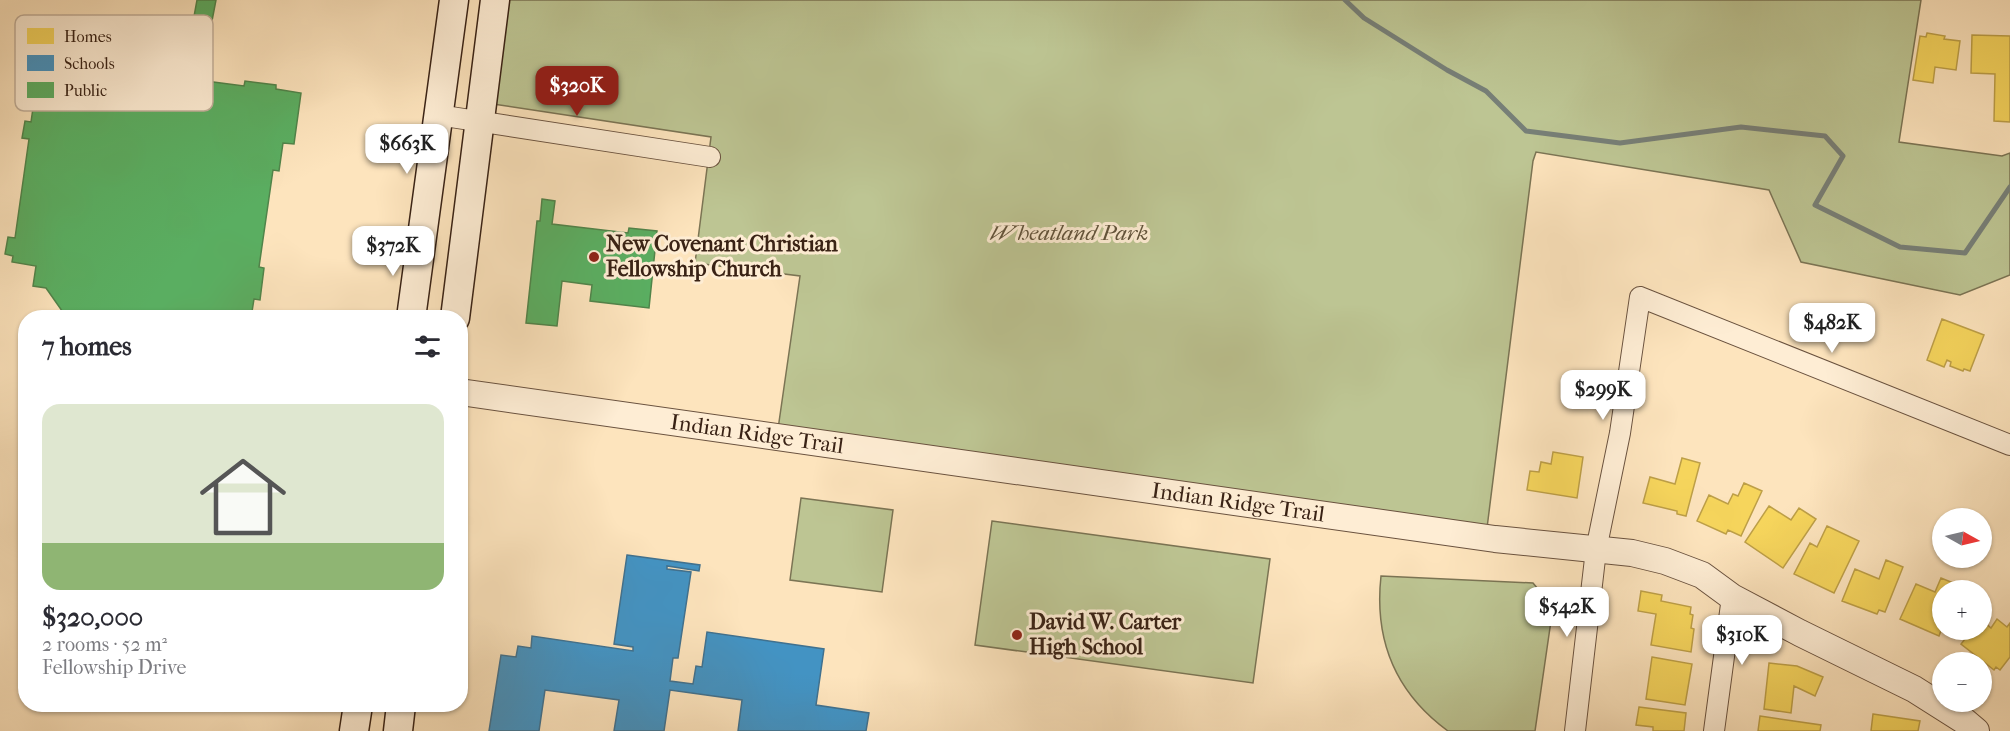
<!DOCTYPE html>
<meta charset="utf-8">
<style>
body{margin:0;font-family:"IM FELL French Canon",serif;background:#f7f7f7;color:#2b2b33;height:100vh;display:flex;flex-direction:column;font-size:22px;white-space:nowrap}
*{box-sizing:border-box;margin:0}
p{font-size:20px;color:#7c7c81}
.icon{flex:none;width:33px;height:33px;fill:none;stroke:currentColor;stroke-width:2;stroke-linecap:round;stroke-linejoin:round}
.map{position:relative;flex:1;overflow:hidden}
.details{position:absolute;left:18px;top:310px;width:450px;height:402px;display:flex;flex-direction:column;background:#fff;border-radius:24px;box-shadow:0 2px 4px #0004}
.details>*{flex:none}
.needle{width:39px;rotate:98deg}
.tools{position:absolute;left:1932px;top:508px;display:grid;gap:12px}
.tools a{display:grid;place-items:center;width:60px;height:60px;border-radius:50%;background:#fff;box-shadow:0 2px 4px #0004;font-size:30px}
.price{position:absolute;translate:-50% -51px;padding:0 14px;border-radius:12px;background:#fff;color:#222;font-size:20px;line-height:39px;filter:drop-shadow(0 2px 3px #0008)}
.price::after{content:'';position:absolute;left:50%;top:36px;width:18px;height:14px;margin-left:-9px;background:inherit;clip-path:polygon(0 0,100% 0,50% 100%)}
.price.on{background:#8f2418;color:#fff}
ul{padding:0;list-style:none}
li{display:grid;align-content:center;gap:12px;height:318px;padding:0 24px}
li span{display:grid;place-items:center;height:186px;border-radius:18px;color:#555}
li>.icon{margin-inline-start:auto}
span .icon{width:108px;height:108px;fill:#fffc;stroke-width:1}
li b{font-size:26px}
h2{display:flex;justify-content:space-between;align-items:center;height:72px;padding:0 24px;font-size:26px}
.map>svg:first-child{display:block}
.green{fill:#bdc593;stroke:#7b7454;stroke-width:1.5}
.homes{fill:#f6d55c;stroke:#bd9f47;stroke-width:1.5}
.schools{fill:#4393c3;stroke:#40718f;stroke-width:1.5}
.public{fill:#5aae61;stroke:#50844a;stroke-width:1.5}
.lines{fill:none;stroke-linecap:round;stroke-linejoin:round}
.stream{stroke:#777f77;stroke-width:5}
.minor-casing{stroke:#6a523f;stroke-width:22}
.tertiary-casing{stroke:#6a523f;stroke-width:28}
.secondary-casing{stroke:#392215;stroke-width:31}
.minor{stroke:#feedd4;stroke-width:20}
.tertiary{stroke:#feedd4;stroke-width:26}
.secondary{stroke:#feedd4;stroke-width:28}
.poi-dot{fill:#8f2418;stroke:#feedd4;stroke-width:2}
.labels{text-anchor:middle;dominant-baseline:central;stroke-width:6;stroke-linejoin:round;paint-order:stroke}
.park-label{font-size:22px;font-style:italic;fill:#61533b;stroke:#feedd4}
.poi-label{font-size:22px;font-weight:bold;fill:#392215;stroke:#feedd4;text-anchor:start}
.street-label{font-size:22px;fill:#392215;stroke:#feedd4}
.key{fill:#feedd4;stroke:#c3b09b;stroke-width:1.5}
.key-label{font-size:16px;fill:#392215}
</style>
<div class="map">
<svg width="2010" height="731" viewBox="0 0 2010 731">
<rect width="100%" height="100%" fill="#fde4bd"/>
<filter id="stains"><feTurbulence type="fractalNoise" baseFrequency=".00333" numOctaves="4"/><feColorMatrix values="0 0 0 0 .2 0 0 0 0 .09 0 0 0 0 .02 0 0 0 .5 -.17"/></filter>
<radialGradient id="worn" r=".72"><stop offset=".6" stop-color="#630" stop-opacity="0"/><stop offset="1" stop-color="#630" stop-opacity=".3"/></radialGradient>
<path class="green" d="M 486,0 L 1921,0 L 1899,142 L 2002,156 L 2010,153 L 2010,275 L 1960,295 L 1801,262 L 1769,190 L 1536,152 L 1533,161 L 1487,528 L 778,429 L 800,276 L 695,263 L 711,137 L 473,101 Z
M 801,498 L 893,510 L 882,592 L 790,580 Z
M 992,521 L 1270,559 L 1253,683 L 975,645 Z
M 1381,576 L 1533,583 L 1553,607 L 1535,731 L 1448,731 C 1396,693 1374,640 1381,576 Z"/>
<path class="homes" d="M 1927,33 L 1945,36 L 1944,39 L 1960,41 L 1956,70 L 1935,67 L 1933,83 L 1913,80 L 1920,36 L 1926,37 Z
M 1972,35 L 2010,36 L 2010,122 L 1994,121 L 1995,74 L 1971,73 Z
M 1942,319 L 1984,335 L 1970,371 L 1964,369 L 1963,371 L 1950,366 L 1951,362 L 1947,360 L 1944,367 L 1927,360 Z
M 1553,452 L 1583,457 L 1577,498 L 1527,490 L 1530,471 L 1539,472 L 1541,462 L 1551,464 Z
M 1682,458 L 1700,463 L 1686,516 L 1677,514 L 1677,511 L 1643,503 L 1650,477 L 1675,484 Z
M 1744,483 L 1762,491 L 1741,536 L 1728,530 L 1726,534 L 1697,521 L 1709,495 L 1728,504 L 1733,494 L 1738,496 Z
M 1769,506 L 1791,520 L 1799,508 L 1816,519 L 1783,568 L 1745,542 Z
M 1827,526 L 1859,541 L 1834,593 L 1794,574 L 1810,543 L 1817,547 Z
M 1886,560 L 1903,567 L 1885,612 L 1879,610 L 1877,614 L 1842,601 L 1855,569 L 1879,579 Z
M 1941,578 L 1961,586 L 1958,591 L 1942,591 L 1942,628 L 1939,636 L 1900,619 L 1916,584 L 1935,592 Z
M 1641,591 L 1662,595 L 1661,601 L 1691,607 L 1690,614 L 1693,615 L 1691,628 L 1694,629 L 1691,652 L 1651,645 L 1656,614 L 1638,611 Z
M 1997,619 L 2007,627 L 2010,623 L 2010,657 L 2000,670 L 1996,667 L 1994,670 L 1961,644 L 1972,630 L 1982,630 L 1982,620 L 1991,628 Z
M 1652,657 L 1692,664 L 1685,705 L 1646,699 Z
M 1769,663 L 1797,666 L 1823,677 L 1815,696 L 1794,686 L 1791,713 L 1764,709 Z
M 1639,707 L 1686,713 L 1684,731 L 1653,731 L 1653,727 L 1636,725 Z
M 1873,714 L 1920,721 L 1918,731 L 1871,731 Z
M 1760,716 L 1821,725 L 1820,731 L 1758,731 Z"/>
<path class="schools" d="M 627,555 L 700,565 L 699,571 L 667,566 L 667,569 L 691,572 L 678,658 L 673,658 L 670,681 L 693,684 L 696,666 L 702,667 L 707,632 L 824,649 L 816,705 L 869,713 L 866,731 L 738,731 L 742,700 L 670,690 L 664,731 L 614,731 L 619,700 L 545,690 L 539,731 L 489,731 L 501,655 L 516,657 L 518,646 L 531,648 L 532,636 L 633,651 L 633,647 L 614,644 Z"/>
<path class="public" d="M 197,0 L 216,0 L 211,26 L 193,22 Z
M 137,23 L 205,33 L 198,80 L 244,86 L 245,81 L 276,85 L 276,89 L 301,93 L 294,144 L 283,143 L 279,171 L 273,170 L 259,267 L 264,268 L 260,300 L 254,299 L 251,318 L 67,318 L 46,288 L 33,286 L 36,266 L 12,262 L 13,256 L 5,254 L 8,237 L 15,238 L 29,139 L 22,138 L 25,121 L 31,122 L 33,108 L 19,106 L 26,54 L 132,68 Z
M 542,199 L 555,201 L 552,224 L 628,233 L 629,228 L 657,231 L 649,308 L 590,301 L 592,285 L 562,281 L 557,326 L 526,323 L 537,221 L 540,221 Z"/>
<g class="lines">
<path class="stream" d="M 1345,0 L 1364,18 L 1447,70 L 1486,91 L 1526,131 L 1620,143 L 1741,127 L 1825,136 L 1843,156 L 1815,205 L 1900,247 L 1965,253 L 2010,187"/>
<defs>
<path id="minor" d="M 438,115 L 710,157
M 1575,731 L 1596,550 L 1620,433 L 1640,297 L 2010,445
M 1714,731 L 1732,597"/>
<g id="tertiary">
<path id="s1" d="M 460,392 L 1495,539 L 1632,553 L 1665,561 L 1702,575 L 1732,597 L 1800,633 L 1914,689 L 1963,720 L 1976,731"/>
</g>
<path id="secondary" d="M 411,318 L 454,0
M 455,318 L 495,0
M 354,731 L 358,705
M 398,731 L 401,705"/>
</defs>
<use href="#minor" class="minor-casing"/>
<use href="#tertiary" class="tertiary-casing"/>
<use href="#secondary" class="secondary-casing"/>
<use href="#minor" class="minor"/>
<use href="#tertiary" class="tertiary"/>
<use href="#secondary" class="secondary"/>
</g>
<g class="poi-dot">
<circle cx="594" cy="257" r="6"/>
<circle cx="1017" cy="635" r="6"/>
</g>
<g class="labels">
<g class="park-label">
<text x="1069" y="233">Wheatland Park</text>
</g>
<g class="poi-label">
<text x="606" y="244">New Covenant Christian<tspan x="606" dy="25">Fellowship Church</tspan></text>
<text x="1029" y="622">David W. Carter<tspan x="1029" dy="25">High School</tspan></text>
</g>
<g class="street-label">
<text stroke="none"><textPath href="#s1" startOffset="300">Indian Ridge Trail</textPath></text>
<text stroke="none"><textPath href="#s1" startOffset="786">Indian Ridge Trail</textPath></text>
</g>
</g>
<rect x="15" y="15" width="198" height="96" rx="9" class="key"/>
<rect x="27" y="28" width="27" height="16" fill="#f6d55c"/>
<rect x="27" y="55" width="27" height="16" fill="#4393c3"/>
<rect x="27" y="82" width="27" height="16" fill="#5aae61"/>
<g class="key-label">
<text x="64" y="42">Homes</text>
<text x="64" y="69">Schools</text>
<text x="64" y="96">Public</text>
</g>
<rect width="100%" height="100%" filter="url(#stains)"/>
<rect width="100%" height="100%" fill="url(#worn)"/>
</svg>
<div class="tools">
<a><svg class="needle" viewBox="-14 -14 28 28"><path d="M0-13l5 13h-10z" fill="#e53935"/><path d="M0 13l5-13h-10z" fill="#7c7c81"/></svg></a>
<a>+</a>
<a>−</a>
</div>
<b class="price on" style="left:577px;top:117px">$320K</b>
<b class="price" style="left:407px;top:175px">$663K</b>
<b class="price" style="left:393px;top:277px">$372K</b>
<b class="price" style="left:1832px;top:354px">$482K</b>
<b class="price" style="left:1603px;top:421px">$299K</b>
<b class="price" style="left:1567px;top:638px">$542K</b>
<b class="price" style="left:1742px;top:666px">$310K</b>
<section class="details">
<h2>7 homes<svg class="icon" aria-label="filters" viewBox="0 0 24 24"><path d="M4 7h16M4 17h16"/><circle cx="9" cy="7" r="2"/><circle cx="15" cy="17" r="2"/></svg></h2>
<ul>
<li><span style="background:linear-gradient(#dfe7d0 75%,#8fb573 0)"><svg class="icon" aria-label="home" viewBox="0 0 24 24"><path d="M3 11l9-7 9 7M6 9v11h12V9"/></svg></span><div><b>$320,000</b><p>2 rooms · 52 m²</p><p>Fellowship Drive</p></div></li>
</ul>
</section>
</div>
